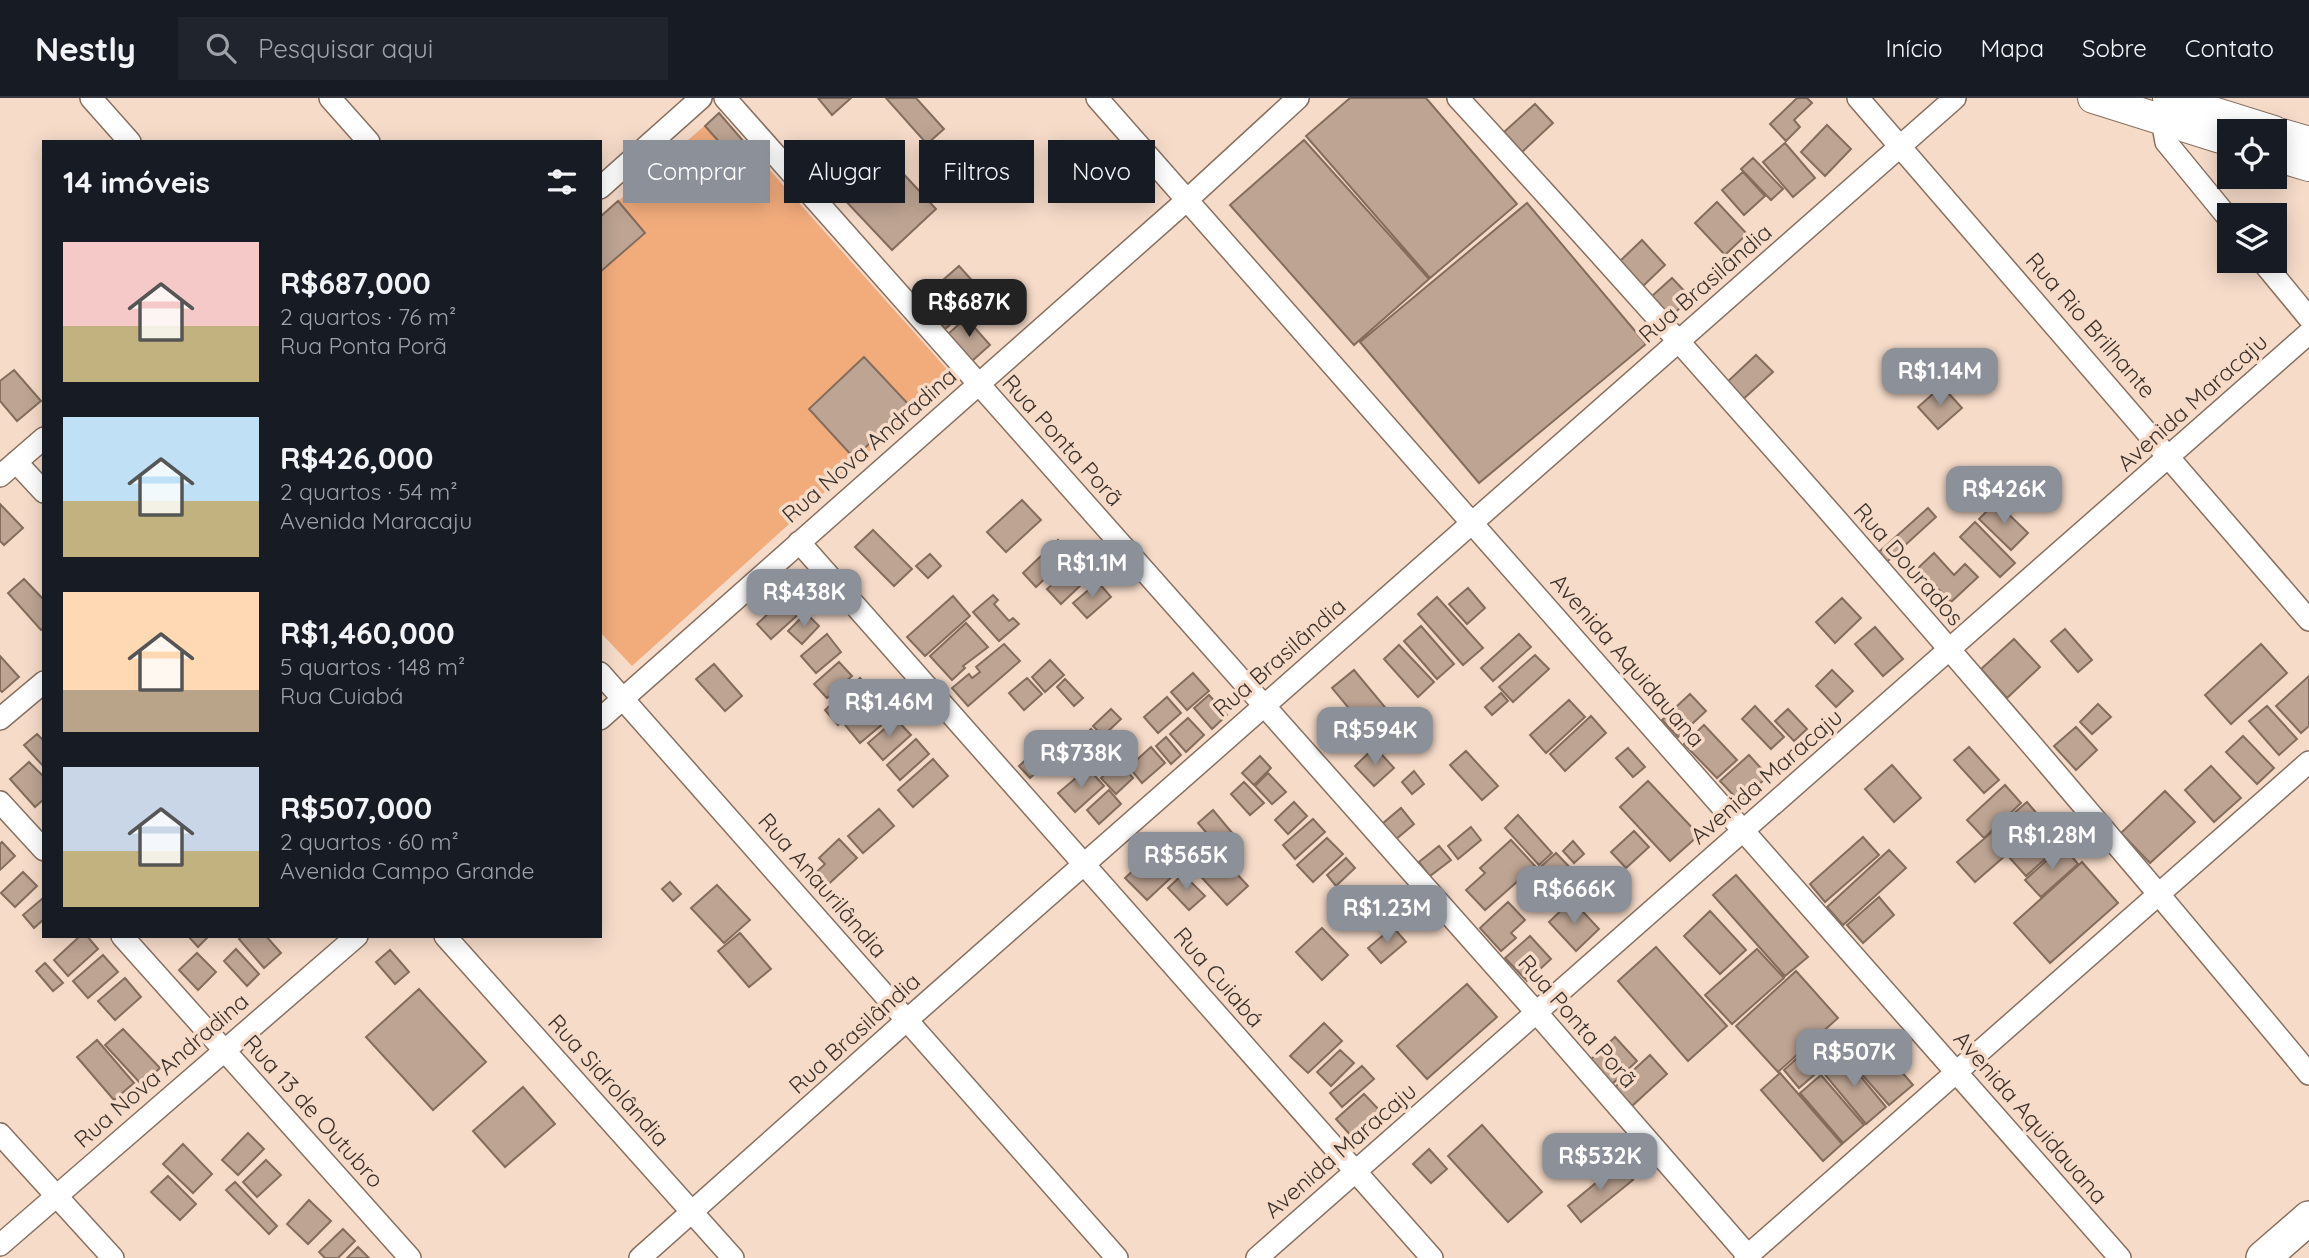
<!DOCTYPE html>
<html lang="pt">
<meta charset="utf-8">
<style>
body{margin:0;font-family:Quicksand,sans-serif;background:#20242c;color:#f1f3f6;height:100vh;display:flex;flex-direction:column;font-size:26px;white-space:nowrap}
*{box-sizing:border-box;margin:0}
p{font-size:23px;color:#9ea1a6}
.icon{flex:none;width:38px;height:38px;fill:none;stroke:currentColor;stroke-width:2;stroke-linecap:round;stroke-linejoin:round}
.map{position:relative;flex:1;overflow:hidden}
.side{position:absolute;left:42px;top:42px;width:560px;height:798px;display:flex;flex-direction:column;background:#171b24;border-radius:0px;box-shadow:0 4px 18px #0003}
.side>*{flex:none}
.banner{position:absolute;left:623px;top:42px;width:665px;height:63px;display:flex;gap:14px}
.controls{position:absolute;left:2217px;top:21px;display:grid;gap:14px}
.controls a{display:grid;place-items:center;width:70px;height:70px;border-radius:0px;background:#171b24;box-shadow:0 4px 18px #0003;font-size:35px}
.price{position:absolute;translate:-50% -60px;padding:0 16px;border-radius:14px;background:#8c9099;color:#fff;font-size:23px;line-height:46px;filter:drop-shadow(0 2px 4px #0008)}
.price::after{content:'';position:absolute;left:50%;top:42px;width:21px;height:16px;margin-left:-10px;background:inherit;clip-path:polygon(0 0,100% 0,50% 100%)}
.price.current{background:#222;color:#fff}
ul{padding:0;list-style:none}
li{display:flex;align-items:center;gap:21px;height:175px;padding:0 21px}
li span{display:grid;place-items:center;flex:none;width:196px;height:140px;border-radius:0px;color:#555}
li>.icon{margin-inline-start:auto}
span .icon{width:84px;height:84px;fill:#fffc;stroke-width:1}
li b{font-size:30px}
h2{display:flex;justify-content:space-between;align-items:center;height:84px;padding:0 21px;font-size:30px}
.tag{padding:0 24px;border-radius:0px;background:#171b24;box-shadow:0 4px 18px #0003;font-size:24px;line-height:63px}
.tag.current{background:#8c9099;color:#fff}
header{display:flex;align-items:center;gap:42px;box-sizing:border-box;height:98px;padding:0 35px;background:#171b24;border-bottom:2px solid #363941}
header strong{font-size:33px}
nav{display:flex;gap:38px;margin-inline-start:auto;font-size:24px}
.search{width:490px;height:63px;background:#20242c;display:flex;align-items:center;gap:18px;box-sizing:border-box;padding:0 24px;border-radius:0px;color:#9ea1a6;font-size:26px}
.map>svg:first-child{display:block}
.green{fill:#f2ac7c}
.building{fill:#bda493;stroke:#856d5d;stroke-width:2}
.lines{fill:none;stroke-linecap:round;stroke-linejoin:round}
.street-casing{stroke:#887060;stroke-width:24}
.secondary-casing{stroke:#887060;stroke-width:32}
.primary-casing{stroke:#887060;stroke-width:36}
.street{stroke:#fff;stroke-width:21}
.secondary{stroke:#fff;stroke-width:30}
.primary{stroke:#fff;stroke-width:33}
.labels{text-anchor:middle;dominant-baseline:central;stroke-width:7;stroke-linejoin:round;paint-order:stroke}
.street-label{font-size:23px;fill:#3c322b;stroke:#f6dbc9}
</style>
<header>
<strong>Nestly</strong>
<div class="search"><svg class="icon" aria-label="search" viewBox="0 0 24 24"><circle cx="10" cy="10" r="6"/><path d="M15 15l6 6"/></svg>Pesquisar aqui</div>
<nav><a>Início</a><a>Mapa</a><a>Sobre</a><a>Contato</a></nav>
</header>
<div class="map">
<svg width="2309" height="1160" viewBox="0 0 2309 1160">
<rect width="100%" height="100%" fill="#f6dbc9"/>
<path class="green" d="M 719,15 L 953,278 L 632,568 L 600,534 L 600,119 Z"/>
<path class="building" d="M 818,0 L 851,0 L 832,17 Z
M 886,0 L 916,0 L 944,31 L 927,46 Z
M 1350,0 L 1426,0 L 1517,106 L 1430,180 L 1306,38 Z
M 1797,0 L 1807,0 L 1812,5 L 1794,22 L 1800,29 L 1786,43 L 1770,26 Z
M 1535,6 L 1553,25 L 1522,54 L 1504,34 Z
M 719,15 L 745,45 L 730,56 L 705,28 Z
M 1827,27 L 1851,51 L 1825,78 L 1801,54 Z
M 1304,42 L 1429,181 L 1354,247 L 1230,107 Z
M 1785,45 L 1815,80 L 1793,99 L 1763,64 Z
M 886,57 L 936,111 L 892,152 L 841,98 Z
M 1753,60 L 1783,91 L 1771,102 L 1741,71 Z
M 1743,74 L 1765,98 L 1744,117 L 1722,92 Z
M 618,103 L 645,135 L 600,174 L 600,119 Z
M 1717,104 L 1747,136 L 1725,157 L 1695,125 Z
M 1527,105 L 1646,246 L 1479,385 L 1360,244 Z
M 1642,142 L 1665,167 L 1642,189 L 1619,164 Z
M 959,168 L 985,197 L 945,231 L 919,203 Z
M 1672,180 L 1691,200 L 1670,219 L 1652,198 Z
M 966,220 L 990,247 L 972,263 L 948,236 Z
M 1756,257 L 1773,274 L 1740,304 L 1724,287 Z
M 864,259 L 910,308 L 854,360 L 809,311 Z
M 14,272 L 41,303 L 17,323 L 0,303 L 0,283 Z
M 1942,288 L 1962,310 L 1938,331 L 1918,309 Z
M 1022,402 L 1041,422 L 1006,454 L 987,434 Z
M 1996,404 L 2028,435 L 2011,452 L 1979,421 Z
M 0,406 L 23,430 L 4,447 L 0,443 Z
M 1928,410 L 1936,419 L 1880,470 L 1872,460 Z
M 1975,424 L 2015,465 L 2000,479 L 1960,439 Z
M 873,432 L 912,471 L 894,488 L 855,449 Z
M 1058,442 L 1071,456 L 1036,489 L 1023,475 Z
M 1934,455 L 1954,477 L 1965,466 L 1978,479 L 1951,504 L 1918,470 Z
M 930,456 L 941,468 L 928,480 L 916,468 Z
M 1069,472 L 1082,486 L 1061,506 L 1047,491 Z
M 24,481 L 44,502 L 44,530 L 41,532 L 8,495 Z
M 1098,484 L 1111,499 L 1087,520 L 1073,505 Z
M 797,489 L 811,505 L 771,541 L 757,526 Z
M 1468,490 L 1485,510 L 1467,526 L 1449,506 Z
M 993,497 L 998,502 L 994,506 L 1009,523 L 1013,520 L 1019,526 L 999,543 L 973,514 Z
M 953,498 L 970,518 L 925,558 L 907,539 Z
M 1437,499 L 1483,550 L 1463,567 L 1418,516 Z
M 1842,500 L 1861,520 L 1835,545 L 1816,524 Z
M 806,515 L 819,528 L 802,546 L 788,533 Z
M 966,525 L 988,549 L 963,568 L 965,570 L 952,582 L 930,558 Z
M 1421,528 L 1454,566 L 1437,581 L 1404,543 Z
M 1875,529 L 1903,561 L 1883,578 L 1855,546 Z
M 2065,531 L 2092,562 L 2078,574 L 2051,543 Z
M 827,536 L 841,554 L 816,575 L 801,558 Z
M 1519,536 L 1531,549 L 1493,583 L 1481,570 Z
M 2014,541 L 2040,569 L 2007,600 L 1981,571 Z
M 1004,546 L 1020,563 L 968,608 L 952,590 L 969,576 L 972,580 L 980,574 L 976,569 Z
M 2261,546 L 2287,575 L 2231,626 L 2205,597 Z
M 1399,547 L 1434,584 L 1418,599 L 1384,561 Z
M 1535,557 L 1549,571 L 1513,604 L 1499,589 Z
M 0,558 L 19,579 L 2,594 L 0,592 Z
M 1050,562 L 1064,577 L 1045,594 L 1032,579 Z
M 839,564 L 852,578 L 827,600 L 814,586 Z
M 714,566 L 742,598 L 725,613 L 696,581 Z
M 1354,572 L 1389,614 L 1367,632 L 1332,590 Z
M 1832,572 L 1853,593 L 1836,609 L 1816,588 Z
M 1193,575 L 1209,593 L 1187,612 L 1171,594 Z
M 2309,578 L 2309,628 L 2301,635 L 2276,608 Z
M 860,580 L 874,595 L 838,627 L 825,612 Z
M 1027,580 L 1042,596 L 1024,612 L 1009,595 Z
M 1065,581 L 1083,600 L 1074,608 L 1057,589 Z
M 1501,595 L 1508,603 L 1492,617 L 1485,609 Z
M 1690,596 L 1706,613 L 1678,639 L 1662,622 Z
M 1209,597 L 1227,617 L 1212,631 L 1194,610 Z
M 1167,599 L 1181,615 L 1158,635 L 1144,619 Z
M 876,601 L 891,619 L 860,645 L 845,627 Z
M 1569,602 L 1585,619 L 1546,655 L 1530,637 Z
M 2098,606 L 2111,619 L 2092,636 L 2080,624 Z
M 1755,608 L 1784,639 L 1771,651 L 1742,621 Z
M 2267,608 L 2297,641 L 2279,657 L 2249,623 Z
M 1111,611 L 1121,621 L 1103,638 L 1093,628 Z
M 1788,611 L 1807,631 L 1794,643 L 1775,623 Z
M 1591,618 L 1606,635 L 1565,673 L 1550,656 Z
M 1188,620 L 1204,637 L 1186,654 L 1170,636 Z
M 896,621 L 911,637 L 883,662 L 868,645 Z
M 1704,627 L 1737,662 L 1717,680 L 1684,646 Z
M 2076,629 L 2097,652 L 2076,672 L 2054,648 Z
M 1091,631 L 1101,642 L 1084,657 L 1074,647 Z
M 37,636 L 44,643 L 44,669 L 24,647 Z
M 2243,638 L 2274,670 L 2257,686 L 2226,654 Z
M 1166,639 L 1181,657 L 1171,666 L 1156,648 Z
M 916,641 L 929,656 L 900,682 L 887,667 Z
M 1042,647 L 1053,659 L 1030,680 L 1019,668 Z
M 1151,649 L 1165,665 L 1142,685 L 1129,669 Z
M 1375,649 L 1394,670 L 1374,688 L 1355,668 Z
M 1969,649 L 1999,682 L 1984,695 L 1954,662 Z
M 1628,650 L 1645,669 L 1633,679 L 1616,660 Z
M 1466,653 L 1498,688 L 1482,702 L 1450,667 Z
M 1749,657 L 1768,678 L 1740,704 L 1720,683 Z
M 1260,658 L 1271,670 L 1254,687 L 1242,675 Z
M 933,661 L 948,678 L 913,709 L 898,692 Z
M 29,664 L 44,679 L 44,701 L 35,709 L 10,681 Z
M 1119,664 L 1133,680 L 1116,696 L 1101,680 Z
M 1892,667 L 1921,700 L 1894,724 L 1865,691 Z
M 2211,668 L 2241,700 L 2214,724 L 2185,692 Z
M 1088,670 L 1104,688 L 1075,714 L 1058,695 Z
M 1414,673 L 1424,686 L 1412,696 L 1402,684 Z
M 1268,675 L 1286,694 L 1272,706 L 1255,688 Z
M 1648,683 L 1699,737 L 1670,763 L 1620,709 Z
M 1244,684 L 1264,705 L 1250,717 L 1231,696 Z
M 2005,687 L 2021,705 L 1984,740 L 1967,722 Z
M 1109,692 L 1121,706 L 1099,726 L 1087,712 Z
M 2165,693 L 2195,724 L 2150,765 L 2121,735 Z
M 1294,704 L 1307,718 L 1288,736 L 1275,722 Z
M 2027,704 L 2044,724 L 1975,784 L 1957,764 Z
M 1401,710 L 1414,726 L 1395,742 L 1382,726 Z
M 879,711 L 894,728 L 863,755 L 848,738 Z
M 1213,712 L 1238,742 L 1224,755 L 1198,725 Z
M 1518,717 L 1552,755 L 1539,767 L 1505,730 Z
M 1313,721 L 1325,734 L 1295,761 L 1283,747 Z
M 2043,727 L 2061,747 L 2026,778 L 2008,758 Z
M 1471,729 L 1481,742 L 1458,761 L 1448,748 Z
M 1634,733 L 1649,749 L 1626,770 L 1611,754 Z
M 1863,739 L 1879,757 L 1825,804 L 1810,786 Z
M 1204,740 L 1248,788 L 1227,807 L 1183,759 Z
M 1327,740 L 1343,756 L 1313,784 L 1297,767 Z
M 839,741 L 857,760 L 822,792 L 810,780 L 825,766 L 819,760 Z
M 1511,742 L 1535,768 L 1485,812 L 1466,792 L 1485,775 L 1480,770 Z
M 1573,743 L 1584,756 L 1574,765 L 1563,753 Z
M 2,744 L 15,758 L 0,772 L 0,746 Z
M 1439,748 L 1451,762 L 1430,778 L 1419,764 Z
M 2063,748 L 2078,766 L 2041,799 L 2025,782 Z
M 1889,752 L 1906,770 L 1843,827 L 1827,809 Z
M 1556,755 L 1579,779 L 1558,798 L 1536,773 Z
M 1162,757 L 1178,773 L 1147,802 L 1125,780 L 1137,769 L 1143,776 Z
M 1346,760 L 1355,770 L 1336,788 L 1327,777 Z
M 2082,764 L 2118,805 L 2050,865 L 2014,825 Z
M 23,774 L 37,788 L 15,809 L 1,795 Z
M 1183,776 L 1205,798 L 1189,812 L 1168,790 Z
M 1736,777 L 1808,859 L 1785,878 L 1713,797 Z
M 1532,779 L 1542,791 L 1528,802 L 1519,790 Z
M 670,784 L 681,796 L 673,803 L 662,791 Z
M 717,787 L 750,822 L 724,845 L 691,810 Z
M 1879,799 L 1894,817 L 1863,845 L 1847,827 Z
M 43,800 L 44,821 L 34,830 L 23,817 Z
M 1572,802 L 1599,831 L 1576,853 L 1549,824 Z
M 1508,804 L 1525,822 L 1511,835 L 1516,840 L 1501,853 L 1480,830 Z
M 1710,813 L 1746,852 L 1720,876 L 1684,838 Z
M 1393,829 L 1406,844 L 1381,865 L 1368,850 Z
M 1322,830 L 1348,857 L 1322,882 L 1296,854 Z
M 740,835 L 771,871 L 749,889 L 718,853 Z
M 80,838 L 87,838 L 98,851 L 68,878 L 54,862 Z
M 188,838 L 205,838 L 207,840 L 198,849 Z
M 242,838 L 266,838 L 281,855 L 264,870 L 239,841 Z
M 1530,838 L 1551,861 L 1527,883 L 1505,860 Z
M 1656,849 L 1727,928 L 1688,963 L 1618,883 Z
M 236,851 L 259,876 L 247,888 L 224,863 Z
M 1757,851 L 1784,880 L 1732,926 L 1705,897 Z
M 390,852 L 409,874 L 395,886 L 376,864 Z
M 197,855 L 216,874 L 198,892 L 179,872 Z
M 103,857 L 118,874 L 88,900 L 73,883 Z
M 45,865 L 63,885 L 53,893 L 36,873 Z
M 1796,873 L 1838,920 L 1778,974 L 1736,928 Z
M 125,880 L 141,899 L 115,922 L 98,903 Z
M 1467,886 L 1497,919 L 1427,981 L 1397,948 Z
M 419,891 L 486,964 L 433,1012 L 366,939 Z
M 1324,925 L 1342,943 L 1308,975 L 1290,958 Z
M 123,931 L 160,970 L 142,987 L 105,947 Z
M 1867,934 L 1913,987 L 1889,1007 L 1843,955 Z
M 1615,939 L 1637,963 L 1610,988 L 1588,964 Z
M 97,942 L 134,985 L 114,1002 L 77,959 Z
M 1340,952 L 1354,965 L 1331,988 L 1317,974 Z
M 1804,954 L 1820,972 L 1799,990 L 1784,972 Z
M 1842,956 L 1886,1009 L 1866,1026 L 1822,973 Z
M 1650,957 L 1667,976 L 1632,1008 L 1614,990 Z
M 1362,968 L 1374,981 L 1342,1009 L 1330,995 Z
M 1780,975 L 1842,1046 L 1823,1063 L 1761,992 Z
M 1821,977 L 1864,1027 L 1843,1045 L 1800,995 Z
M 523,989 L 555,1026 L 505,1069 L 473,1033 Z
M 1364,996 L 1382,1015 L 1354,1041 L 1336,1021 Z
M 1482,1027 L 1542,1094 L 1508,1124 L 1448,1058 Z
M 248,1035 L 264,1051 L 238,1077 L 222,1062 Z
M 1606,1039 L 1622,1057 L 1596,1080 L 1580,1062 Z
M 183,1046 L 212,1076 L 193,1095 L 163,1066 Z
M 1429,1051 L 1447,1071 L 1431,1085 L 1413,1066 Z
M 266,1062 L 281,1077 L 257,1099 L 243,1084 Z
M 1619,1066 L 1633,1082 L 1581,1124 L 1568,1108 Z
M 168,1078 L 196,1106 L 180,1122 L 151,1094 Z
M 235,1084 L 277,1128 L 269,1136 L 226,1092 Z
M 309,1102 L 331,1123 L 308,1146 L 287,1126 Z
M 343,1131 L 355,1143 L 338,1160 L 325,1160 L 319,1154 Z
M 358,1149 L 369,1160 L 347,1160 Z"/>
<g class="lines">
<defs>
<path id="street" d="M 91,0 L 130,44
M 330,0 L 369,44
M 725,0 L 1536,914 L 1750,1160
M 1097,0 L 2120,1160
M 1458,0 C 1750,318 2034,644 2309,976
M 1858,0 L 2309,522
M 2164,10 L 2162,22 L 2166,44 L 2230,122
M 600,90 L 701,0
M 2262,163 L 2309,220
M 16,364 L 44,394
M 0,378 L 44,340
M 799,444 L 1432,1160
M 600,575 L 1117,1160
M 0,621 L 44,584
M 600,621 L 1187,102 L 1298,0
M 0,704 L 44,752
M 122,838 L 410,1160
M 445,838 L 733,1160
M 0,1036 L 113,1160
M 0,1147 L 357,838
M 640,1160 L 907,922 L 1955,0
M 1257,1160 L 2309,235
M 1745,1160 L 2309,664"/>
<path id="secondary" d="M 2093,0 L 2230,43
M 2168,0 L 2274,33
M 2275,34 L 2309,44
M 2275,58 L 2309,68"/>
<path id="primary" d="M 2263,1160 L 2309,1120"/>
</defs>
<use href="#street" class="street-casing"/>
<use href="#secondary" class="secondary-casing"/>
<use href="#primary" class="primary-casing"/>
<use href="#street" class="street"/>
<use href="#secondary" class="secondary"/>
<use href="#primary" class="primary"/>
</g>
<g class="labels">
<g class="street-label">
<text transform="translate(1705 185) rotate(-41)">Rua Brasilândia</text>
<text transform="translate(2091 227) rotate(49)">Rua Rio Brilhante</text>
<text transform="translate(2192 304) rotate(-42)">Avenida Maracaju</text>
<text transform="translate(1063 342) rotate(48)">Rua Ponta Porã</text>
<text transform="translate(869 347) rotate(-41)">Rua Nova Andradina</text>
<text transform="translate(1909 466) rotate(49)">Rua Dourados</text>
<text transform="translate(1279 559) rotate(-41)">Rua Brasilândia</text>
<text transform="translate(1628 562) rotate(49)">Avenida Aquidauana</text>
<text transform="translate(1766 678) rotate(-41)">Avenida Maracaju</text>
<text transform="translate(823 787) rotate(49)">Rua Anaurilândia</text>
<text transform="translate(1219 879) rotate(49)">Rua Cuiabá</text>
<text transform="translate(1578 923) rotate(49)">Rua Ponta Porã</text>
<text transform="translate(854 935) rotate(-42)">Rua Brasilândia</text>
<text transform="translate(161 972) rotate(-41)">Rua Nova Andradina</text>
<text transform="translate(609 982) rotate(48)">Rua Sidrolândia</text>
<text transform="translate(314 1013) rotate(48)">Rua 13 de Outubro</text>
<text transform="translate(2031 1019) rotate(49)">Avenida Aquidauana</text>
<text transform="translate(1340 1052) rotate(-41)">Avenida Maracaju</text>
</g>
</g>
</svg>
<div class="controls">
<a><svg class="icon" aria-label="locate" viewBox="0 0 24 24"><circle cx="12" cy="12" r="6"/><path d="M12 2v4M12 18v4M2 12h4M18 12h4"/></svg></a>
<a><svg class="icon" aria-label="layers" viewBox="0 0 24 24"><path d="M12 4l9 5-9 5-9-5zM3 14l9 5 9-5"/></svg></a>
</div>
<b class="price current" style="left:969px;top:241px">R$687K</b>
<b class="price" style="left:1940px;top:310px">R$1.14M</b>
<b class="price" style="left:2004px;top:428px">R$426K</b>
<b class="price" style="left:1092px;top:502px">R$1.1M</b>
<b class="price" style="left:804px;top:531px">R$438K</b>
<b class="price" style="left:889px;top:641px">R$1.46M</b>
<b class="price" style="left:1375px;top:669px">R$594K</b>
<b class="price" style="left:1081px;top:692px">R$738K</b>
<b class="price" style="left:2052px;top:774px">R$1.28M</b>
<b class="price" style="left:1186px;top:794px">R$565K</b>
<b class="price" style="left:1574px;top:828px">R$666K</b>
<b class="price" style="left:1387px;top:847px">R$1.23M</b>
<b class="price" style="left:1854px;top:991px">R$507K</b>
<b class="price" style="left:1600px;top:1095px">R$532K</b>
<div class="banner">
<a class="tag current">Comprar</a>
<a class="tag">Alugar</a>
<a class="tag">Filtros</a>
<a class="tag">Novo</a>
</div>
<section class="side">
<h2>14 imóveis<svg class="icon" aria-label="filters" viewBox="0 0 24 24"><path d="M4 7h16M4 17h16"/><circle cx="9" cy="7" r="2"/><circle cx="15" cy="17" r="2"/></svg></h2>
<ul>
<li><span style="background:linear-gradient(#f6c9c9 60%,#c2b280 0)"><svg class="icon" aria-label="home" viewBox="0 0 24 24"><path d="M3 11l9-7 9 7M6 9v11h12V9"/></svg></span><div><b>R$687,000</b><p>2 quartos · 76 m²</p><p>Rua Ponta Porã</p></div></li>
<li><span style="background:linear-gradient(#bfe0f5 60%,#c2b280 0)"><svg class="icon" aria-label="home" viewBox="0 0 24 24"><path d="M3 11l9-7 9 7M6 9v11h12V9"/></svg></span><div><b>R$426,000</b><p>2 quartos · 54 m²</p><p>Avenida Maracaju</p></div></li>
<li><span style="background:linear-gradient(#ffd9b3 70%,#b9a48a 0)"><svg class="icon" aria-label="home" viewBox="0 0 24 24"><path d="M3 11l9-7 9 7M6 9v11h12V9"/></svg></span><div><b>R$1,460,000</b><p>5 quartos · 148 m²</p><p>Rua Cuiabá</p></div></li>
<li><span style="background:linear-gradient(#c9d6e8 60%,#c2b280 0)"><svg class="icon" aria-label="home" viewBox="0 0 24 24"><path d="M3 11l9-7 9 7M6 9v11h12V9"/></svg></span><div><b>R$507,000</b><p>2 quartos · 60 m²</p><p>Avenida Campo Grande</p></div></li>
</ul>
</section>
</div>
